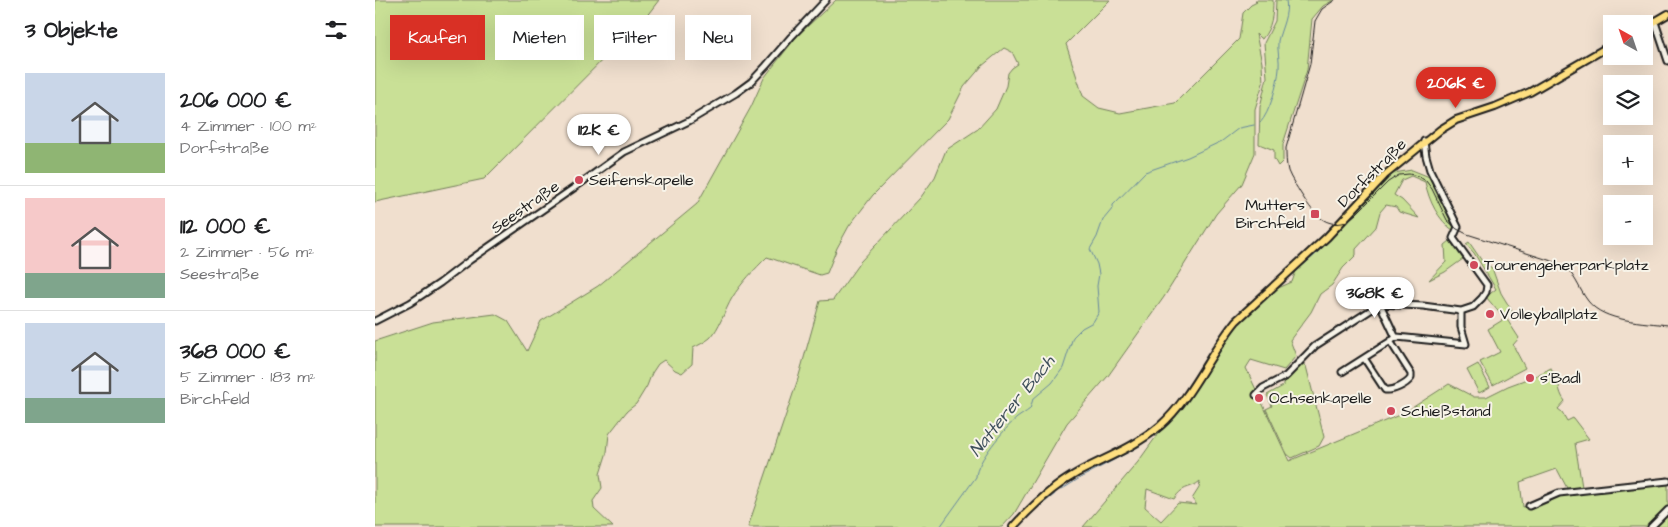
<!DOCTYPE html>
<html lang="de">
<meta charset="utf-8">
<style>
body{margin:0;font-family:"Architects Daughter",sans-serif;background:#f2f2f2;color:#202124;height:100vh;display:flex;flex-direction:column;font-size:19px;white-space:nowrap}
*{box-sizing:border-box;margin:0}
p{font-size:16px;color:#757577}
.icon{flex:none;width:28px;height:28px;fill:none;stroke:currentColor;stroke-width:2;stroke-linecap:round;stroke-linejoin:round}
.map{position:relative;flex:1;overflow:hidden}
.panel{display:flex;flex-direction:column;background:#fff;width:375px}
.panel>*{flex:none}
.banner{position:absolute;left:15px;top:15px;width:475px;height:45px;display:flex;gap:10px}
.needle{width:32px;rotate:320deg}
.controls{position:absolute;left:1228px;top:15px;display:grid;gap:10px}
.controls a{display:grid;place-items:center;width:50px;height:50px;border-radius:0px;background:#fff;box-shadow:0 5px 20px #0002;font-size:25px}
.price{position:absolute;translate:-50% -42px;padding:0 11px;border-radius:18px;background:#fff;color:#222;font-size:16px;line-height:32px;filter:drop-shadow(0 1px 2px #0008)}
.price::after{content:'';position:absolute;left:50%;top:30px;width:15px;height:11px;margin-left:-8px;background:inherit;clip-path:polygon(0 0,100% 0,50% 100%)}
.price.selected{background:#d93025;color:#fff}
ul{padding:0;list-style:none}
li{display:flex;align-items:center;gap:15px;height:125px;padding:0 25px}
li+li{border-top:1px solid #e0e0e0}
li span{display:grid;place-items:center;flex:none;width:140px;height:100px;border-radius:0px;color:#555}
li>.icon{margin-inline-start:auto}
span .icon{width:60px;height:60px;fill:#fffc;stroke-width:1}
li b{font-size:21px}
h2{display:flex;justify-content:space-between;align-items:center;height:60px;padding:0 25px;font-size:21px}
.chip{padding:0 18px;border-radius:0px;background:#fff;box-shadow:0 5px 20px #0002;font-size:18px;line-height:45px}
.chip.selected{background:#d93025;color:#fff}
main{display:flex;flex:1;min-height:0}
.map>svg:first-child{display:block}
.green{fill:#c9e096;stroke:#727e59;fill-rule:evenodd}
.lines{fill:none;stroke-linecap:round;stroke-linejoin:round}
.stream{stroke:#66879f;stroke-width:1}
.minor-casing{stroke:#1c1c1c;stroke-width:9}
.major-casing{stroke:#1c1c1c;stroke-width:10}
.minor{stroke:#f7f3e8;stroke-width:5}
.major{stroke:#fedf80;stroke-width:6}
.tram{stroke:#1c1c1c;stroke-width:1}
.poi-dot{fill:#d1495b;stroke:#f7f3e8;stroke-width:2}
.labels{text-anchor:middle;dominant-baseline:central;stroke-width:4;stroke-linejoin:round;paint-order:stroke}
.street-label{font-size:16px;fill:#1c1c1c;stroke:#f7f3e8}
.poi-label{font-size:16px;fill:#1c1c1c;stroke:#f7f3e8;text-anchor:start}
.water-label{font-size:18px;font-style:italic;fill:#41515d;stroke:#f7f3e8}
</style>
<main>
<section class="panel">
<h2>3 Objekte<svg class="icon" aria-label="filters" viewBox="0 0 24 24"><path d="M4 7h16M4 17h16"/><circle cx="9" cy="7" r="2"/><circle cx="15" cy="17" r="2"/></svg></h2>
<ul>
<li><span style="background:linear-gradient(#c9d6e8 70%,#8fb573 0)"><svg class="icon" aria-label="home" viewBox="0 0 24 24"><path d="M3 11l9-7 9 7M6 9v11h12V9"/></svg></span><div><b>206 000 €</b><p>4 Zimmer · 100 m²</p><p>Dorfstraße</p></div></li>
<li><span style="background:linear-gradient(#f6c9c9 75%,#7fa58c 0)"><svg class="icon" aria-label="home" viewBox="0 0 24 24"><path d="M3 11l9-7 9 7M6 9v11h12V9"/></svg></span><div><b>112 000 €</b><p>2 Zimmer · 56 m²</p><p>Seestraße</p></div></li>
<li><span style="background:linear-gradient(#c9d6e8 75%,#7fa58c 0)"><svg class="icon" aria-label="home" viewBox="0 0 24 24"><path d="M3 11l9-7 9 7M6 9v11h12V9"/></svg></span><div><b>368 000 €</b><p>5 Zimmer · 183 m²</p><p>Birchfeld</p></div></li>
</ul>
</section>
<div class="map">
<svg width="1293" height="527" viewBox="0 0 1293 527">
<rect width="100%" height="100%" fill="#f0dfce"/>
<filter id="ink" filterUnits="userSpaceOnUse"><feTurbulence type="fractalNoise" baseFrequency=".02" numOctaves="2"/><feDisplacementMap in="SourceGraphic" scale="10" xChannelSelector="R" yChannelSelector="G"/><feConvolveMatrix kernelMatrix="1 2 1 2 8 2 1 2 1" color-interpolation-filters="sRGB"/></filter>
<g filter="url(#ink)">
<path class="green" d="M 0,0 L 284,0 L 274,13 L 109,179 L 0,202 Z
M 461,0 L 735,0 L 691,44 L 708,96 L 724,108 L 745,113 L 800,103 L 864,39 L 868,13 L 876,5 L 882,2 L 880,0 L 898,0 C 898,15 897,27 887,39 L 885,38 L 881,34 L 887,63 L 888,83 L 880,109 L 880,153 L 867,184 L 841,214 L 789,297 L 733,376 L 692,423 L 639,514 L 627,527 L 373,527 L 423,379 L 445,301 L 458,300 L 485,262 L 546,197 L 560,177 L 571,150 L 603,129 L 621,109 L 631,86 L 633,73 L 637,68 L 643,64 L 637,52 L 629,48 L 607,66 L 589,87 L 573,119 L 498,195 L 474,226 L 462,248 L 452,273 L 445,275 L 392,257 C 380,269 366,283 357,298 C 350,310 344,329 335,338 C 330,342 324,345 318,348 L 317,364 L 307,373 L 300,370 L 289,360 L 283,364 L 277,373 L 272,386 L 261,404 L 252,411 L 234,434 L 232,452 L 225,474 L 227,488 L 218,501 L 219,509 L 238,527 L 0,527 L 0,341 L 58,322 L 120,314 L 133,321 L 152,351 L 166,321 L 223,286 L 322,204 L 376,107 L 389,78 L 422,36 Z
M 901,0 L 959,0 L 948,6 L 937,19 L 932,70 L 908,144 L 908,161 L 903,166 L 899,159 L 899,150 L 884,144 L 885,107 L 892,77 L 889,43 L 900,21 Z
M 1037,170 L 1057,178 L 1080,224 L 1079,231 C 1063,220 1054,201 1050,182 L 1036,176 L 1027,180 L 1019,195 L 1027,200 L 1044,218 L 1024,212 L 1021,207 L 1011,205 L 1005,212 L 1001,227 L 981,249 L 981,255 L 968,268 L 957,285 L 945,294 L 936,312 L 915,340 L 921,356 L 909,370 L 876,360 L 871,368 L 914,461 L 1029,413 L 1074,384 L 1099,397 L 1111,397 L 1133,386 L 1160,376 L 1176,368 L 1181,377 L 1184,378 C 1183,386 1185,395 1190,401 L 1183,409 L 1187,412 L 1192,421 L 1198,418 L 1214,439 L 1200,443 L 1207,487 L 1193,490 L 1182,469 L 1145,482 L 1148,507 L 1185,494 L 1293,481 L 1293,527 L 708,527 L 763,462 L 845,347 L 863,324 L 892,293 L 917,282 L 922,268 L 978,215 L 1013,174 ZM 825,481 L 824,488 L 817,499 L 822,505 L 803,503 L 786,521 L 770,507 L 772,489 L 799,499 C 809,484 815,490 825,481 Z
M 1075,241 L 1088,259 L 1070,272 L 1054,280 L 1071,262 L 1070,245 Z
M 1094,242 L 1107,261 L 1117,268 L 1126,293 L 1137,311 L 1128,317 L 1111,297 L 1121,289 L 1099,253 L 1091,244 Z
M 1131,318 L 1144,338 L 1138,345 L 1150,368 L 1118,385 L 1105,362 L 1125,352 L 1113,329 Z
M 928,364 L 931,366 L 949,437 L 944,446 L 917,458 L 912,454 L 891,409 L 897,406 L 892,395 L 908,386 L 908,383 Z
M 1103,364 L 1115,387 L 1104,393 L 1092,370 Z"/>
<g class="lines">
<path class="stream" d="M 885,123 C 895,113 903,82 904,69 C 905,60 902,50 903,41 C 906,28 914,14 911,0
M 908,282 L 940,255 L 970,224
M 851,340 L 863,324 L 876,312
M 777,437 L 784,431
M 686,490 L 705,478 L 765,446
M 565,527 L 601,477 C 601,462 630,428 642,418 C 646,415 650,413 655,409 L 658,399 L 677,383 L 688,368 L 698,337 L 707,328 L 718,322 L 724,312 L 722,286 L 724,274 L 722,264 L 715,249 L 722,237 L 728,220 L 738,208 L 738,205 L 770,172 L 813,157 L 847,141 L 864,128 L 879,125
M 643,527 L 660,510 L 680,494"/>
<defs>
<path id="minor" d="M 1280,22 L 1293,61
M 1005,304 L 1021,338
M 0,321 L 35,303 L 65,283 L 95,260 L 206,183 L 249,152 L 314,121 L 361,93 L 376,82 L 391,66 L 416,37 L 451,0
M 989,358 L 1010,390 C 1018,391 1031,385 1036,378 L 1036,374 L 1015,341
M 967,372 L 1022,337 L 1091,344 L 1086,327 L 1086,311
M 881,395 L 888,388 L 911,376 L 940,346 L 1005,304 L 1048,306 L 1086,311 L 1098,307 L 1107,298 L 1111,292 L 1112,285 L 1078,238 L 1083,227 L 1055,170 L 1051,156 L 1049,141
M 1154,506 L 1184,493 L 1293,481
M 1276,527 L 1293,510"/>
<path id="major" d="M 1269,28 L 1293,14
M 638,527 C 657,506 677,487 702,473 C 730,458 760,447 785,426 C 817,398 834,354 861,321 L 952,237 L 1010,175 L 1065,130 L 1081,120 L 1120,107 L 1155,92 L 1236,45"/>
</defs>
<use href="#minor" class="minor-casing"/>
<use href="#major" class="major-casing"/>
<use href="#minor" class="minor"/>
<use href="#major" class="major"/>
<path class="tram" d="M 960,0 L 947,9 L 940,21 L 935,64 L 911,148 C 911,156 911,163 913,171 C 916,179 922,187 926,194 C 937,211 949,229 971,222 L 981,214 L 1013,182 L 1024,175 L 1034,174 L 1043,176 L 1051,181 L 1057,189 L 1072,220 L 1082,229 L 1092,234 L 1186,264 C 1200,273 1203,288 1213,301 C 1229,322 1269,322 1293,325"/>
</g>
</g>
<g class="poi-dot">
<circle cx="204" cy="180" r="5"/>
<rect x="935" y="209" width="10" height="10" rx="2.5"/>
<circle cx="1099" cy="265" r="5"/>
<circle cx="1115" cy="314" r="5"/>
<circle cx="1155" cy="378" r="5"/>
<circle cx="884" cy="398" r="5"/>
<circle cx="1016" cy="411" r="5"/>
</g>
<g class="labels">
<g class="street-label">
<text transform="translate(997 173) rotate(-45)">Dorfstraße</text>
<text transform="translate(150 207) rotate(-35)">Seestraße</text>
</g>
<g class="poi-label">
<text x="214" y="180">Seifenskapelle</text>
<text x="930" y="205" text-anchor="end">Mutters<tspan x="930" dy="18">Birchfeld</tspan></text>
<text x="1109" y="265">Tourengeherparkplatz</text>
<text x="1125" y="314">Volleyballplatz</text>
<text x="1165" y="378">s'Badl</text>
<text x="894" y="398">Ochsenkapelle</text>
<text x="1026" y="411">Schießstand</text>
</g>
<g class="water-label">
<text transform="translate(637 406) rotate(-51)">Natterer Bach</text>
</g>
</g>
</svg>
<div class="controls">
<a><svg class="needle" viewBox="-14 -14 28 28"><path d="M0-13l5 13h-10z" fill="#e53935"/><path d="M0 13l5-13h-10z" fill="#757577"/></svg></a>
<a><svg class="icon" aria-label="layers" viewBox="0 0 24 24"><path d="M12 4l9 5-9 5-9-5zM3 14l9 5 9-5"/></svg></a>
<a>+</a>
<a>−</a>
</div>
<b class="price selected" style="left:1081px;top:109px">206K €</b>
<b class="price" style="left:224px;top:156px">112K €</b>
<b class="price" style="left:1000px;top:319px">368K €</b>
<div class="banner">
<a class="chip selected">Kaufen</a>
<a class="chip">Mieten</a>
<a class="chip">Filter</a>
<a class="chip">Neu</a>
</div>
</div>
</main>
